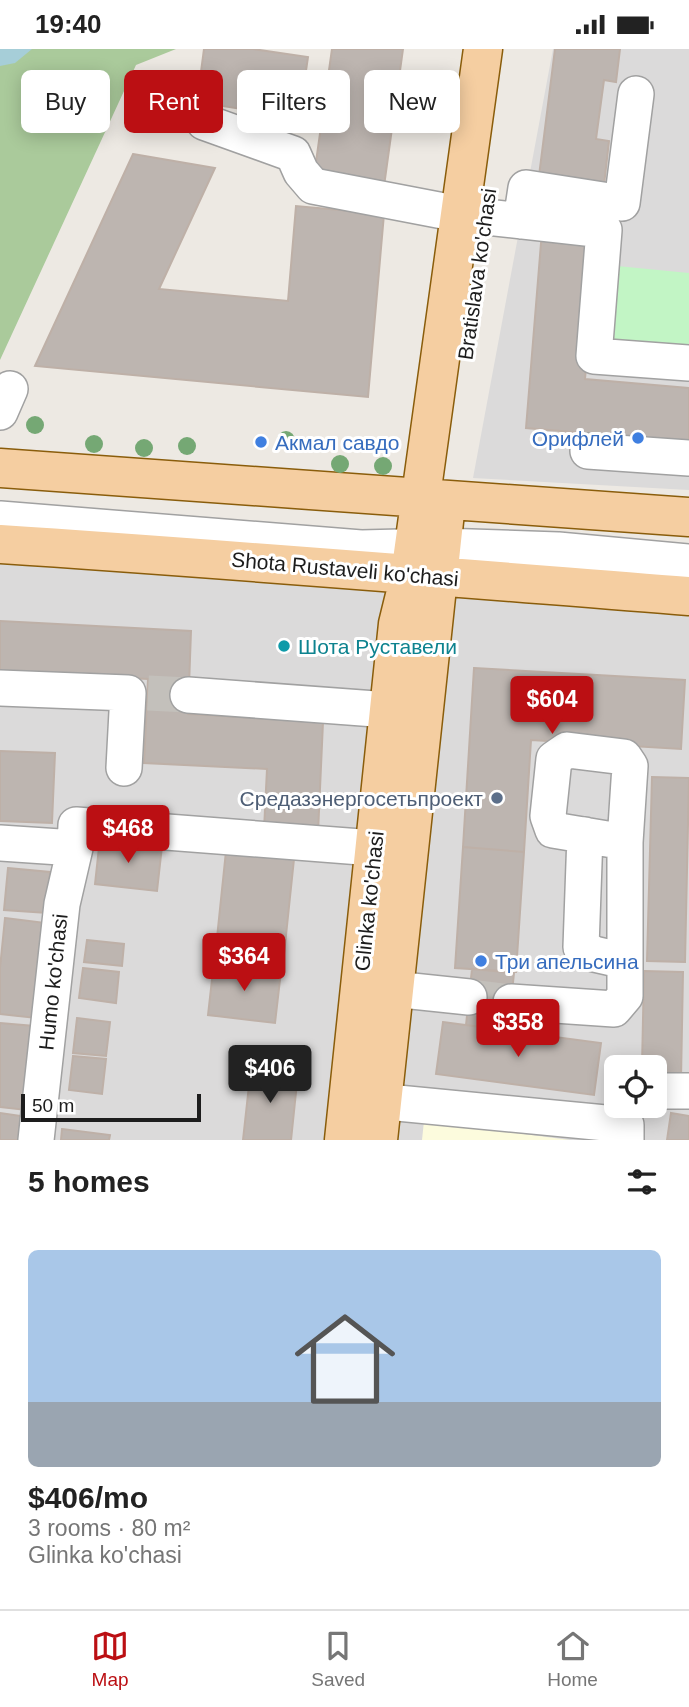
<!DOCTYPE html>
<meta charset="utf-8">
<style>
body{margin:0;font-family:Helvetica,sans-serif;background:#f6f6f6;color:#222;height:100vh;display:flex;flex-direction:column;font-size:26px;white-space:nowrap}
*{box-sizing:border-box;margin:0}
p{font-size:23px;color:#767676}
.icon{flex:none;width:38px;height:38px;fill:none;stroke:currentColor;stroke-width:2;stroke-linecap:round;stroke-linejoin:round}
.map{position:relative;height:1091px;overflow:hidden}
.side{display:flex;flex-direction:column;background:#fff;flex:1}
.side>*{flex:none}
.banner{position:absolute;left:21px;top:21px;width:648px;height:63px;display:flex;gap:14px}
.controls{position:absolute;left:604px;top:1006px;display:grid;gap:14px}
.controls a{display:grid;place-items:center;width:63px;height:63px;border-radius:10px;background:#fff;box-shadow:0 4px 18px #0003;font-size:35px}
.scale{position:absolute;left:21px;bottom:18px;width:180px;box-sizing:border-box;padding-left:7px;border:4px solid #1d1d1d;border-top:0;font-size:19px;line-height:24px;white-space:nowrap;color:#1d1d1d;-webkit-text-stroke:5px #fff;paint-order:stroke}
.price{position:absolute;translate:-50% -60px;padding:0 16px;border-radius:7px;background:#bb0f13;color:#fff;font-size:23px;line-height:46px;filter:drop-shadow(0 2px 4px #0008)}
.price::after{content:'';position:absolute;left:50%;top:42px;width:21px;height:16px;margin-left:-10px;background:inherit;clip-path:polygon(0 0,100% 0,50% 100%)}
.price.current{background:#222;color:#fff}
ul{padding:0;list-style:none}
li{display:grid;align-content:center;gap:14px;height:371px;padding:0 28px}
li span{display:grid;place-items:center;height:217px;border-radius:10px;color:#555}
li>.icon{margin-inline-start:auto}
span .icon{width:126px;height:126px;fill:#fffc;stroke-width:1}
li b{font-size:30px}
h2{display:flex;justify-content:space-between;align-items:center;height:84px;padding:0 28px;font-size:30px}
.pill{padding:0 24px;border-radius:10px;background:#fff;box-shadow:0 4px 18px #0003;font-size:24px;line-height:63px}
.pill.current{background:#bb0f13;color:#fff}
.status{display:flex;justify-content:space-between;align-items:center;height:49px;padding:0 35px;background:#fff;direction:ltr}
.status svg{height:19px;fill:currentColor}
.tabs{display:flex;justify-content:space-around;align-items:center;height:98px;border-top:2px solid #e0e0e0;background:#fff;font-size:19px;color:#767676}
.tabs a{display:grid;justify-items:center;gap:4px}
.tabs .current{color:#bb0f13}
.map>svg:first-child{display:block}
.residential{fill:#dbdada;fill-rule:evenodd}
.education{fill:#fcfbdd}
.forest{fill:#aaca9b}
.park{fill:#c2f5c5}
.water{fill:#a6ced8}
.building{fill:#bdb5b0;stroke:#beb0a7;stroke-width:2}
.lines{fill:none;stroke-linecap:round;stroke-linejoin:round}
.minor-tunnel{stroke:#c3c0bb;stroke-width:35;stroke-dasharray:35 18;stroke-linecap:butt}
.minor-casing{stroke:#a1a1a1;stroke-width:38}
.major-casing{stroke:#8a5d0b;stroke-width:41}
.minor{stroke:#fff;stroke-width:35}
.major{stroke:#f5cea1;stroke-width:38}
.tree{fill:#75a874}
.shop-dot{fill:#3f7fe0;stroke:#fff;stroke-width:2.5}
.culture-dot{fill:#0f9aa8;stroke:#fff;stroke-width:2.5}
.service-dot{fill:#5c6f8a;stroke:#fff;stroke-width:2.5}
.labels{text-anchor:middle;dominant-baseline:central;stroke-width:6;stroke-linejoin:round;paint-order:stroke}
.street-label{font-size:21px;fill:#1d1d1d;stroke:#fff}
.shop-label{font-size:21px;fill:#366cbe;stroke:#fff;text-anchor:start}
.culture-label{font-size:21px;fill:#0d838f;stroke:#fff;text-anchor:start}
.service-label{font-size:21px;fill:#4e5e75;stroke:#fff;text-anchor:end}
</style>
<div class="status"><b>19:40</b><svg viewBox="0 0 49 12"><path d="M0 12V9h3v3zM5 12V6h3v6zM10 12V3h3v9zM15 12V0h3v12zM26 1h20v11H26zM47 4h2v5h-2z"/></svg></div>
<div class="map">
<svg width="689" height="1091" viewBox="0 0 689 1091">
<rect width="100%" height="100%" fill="#ede9e3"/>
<path class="residential" d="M 553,0 L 689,0 L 689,441 L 473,429 Z
M 0,495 L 689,547 L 689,1091 L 0,1091 ZM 616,1018 L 654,1018 L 654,1057 L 616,1057 Z"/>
<path class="education" d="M 424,1072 L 570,1091 L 422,1091 Z"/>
<path class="forest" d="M 0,0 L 176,0 L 136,16 L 0,311 Z"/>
<path class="park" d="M 617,217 L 689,224 L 689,313 L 609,305 Z"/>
<path class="water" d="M 0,0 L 32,0 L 15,14 L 0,17 Z"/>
<path class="building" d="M 204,0 L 253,0 L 308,8 L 299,69 L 197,53 Z
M 332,0 L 403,0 L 384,137 L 314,127 Z
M 555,0 L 620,0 L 616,33 L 604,31 L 596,90 L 609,92 L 604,136 L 539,127 Z
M 133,105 L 215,119 L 159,240 L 288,252 L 296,157 L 384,165 L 368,348 L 35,317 Z
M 542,182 L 597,187 L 585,330 L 689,339 L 689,393 L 526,379 Z
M 0,572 L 191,582 L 188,665 L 323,673 L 318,784 L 264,781 L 267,720 L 144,714 L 148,630 L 0,622 Z
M 474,619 L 685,631 L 681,700 L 531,691 L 524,803 L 463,798 Z
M 0,702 L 55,704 L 52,774 L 0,772 Z
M 652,728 L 689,729 L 685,913 L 647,912 Z
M 100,789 L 162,797 L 157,842 L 95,835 Z
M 463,798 L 524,803 L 516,923 L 455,919 Z
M 226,802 L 294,810 L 283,915 L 215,908 Z
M 8,819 L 50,823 L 47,864 L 4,861 Z
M 5,869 L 46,874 L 36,969 L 0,965 L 0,919 Z
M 87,891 L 124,895 L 122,917 L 84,913 Z
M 214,913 L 281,922 L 275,974 L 208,966 Z
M 83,919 L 119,923 L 116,954 L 79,949 Z
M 472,920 L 514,924 L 508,982 L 466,976 Z
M 644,922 L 683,923 L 681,1030 L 654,1030 L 654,1018 L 642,1018 Z
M 77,969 L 110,973 L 106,1007 L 73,1004 Z
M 443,973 L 601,994 L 594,1046 L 436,1025 Z
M 0,974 L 34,977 L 26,1061 L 0,1058 Z
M 73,1007 L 106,1010 L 102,1045 L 69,1041 Z
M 251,1018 L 298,1024 L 291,1091 L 243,1091 Z
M 0,1064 L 28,1068 L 25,1091 L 0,1091 Z
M 671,1064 L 689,1067 L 689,1091 L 667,1091 Z
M 62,1080 L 110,1086 L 109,1091 L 61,1091 Z"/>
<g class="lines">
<path class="minor-tunnel" d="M 148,644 L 188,646
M 469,948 L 511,953"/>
<defs>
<path id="minor" d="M 204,73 L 293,105 L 301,123 L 313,137 L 459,165 L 604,181 L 594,307 L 689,314
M 521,172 L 526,139 L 622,154 L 636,45
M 0,363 L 10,340
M 588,402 L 689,409
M 0,470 L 361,499 L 440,497 L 558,501 L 689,513
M 0,639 L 128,644 L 124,719
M 188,646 L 389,661
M 585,786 L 581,898 L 594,905 L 625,912
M 0,794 L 75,799
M 393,940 L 469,948
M 511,953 L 614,960 L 625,947 L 625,793 L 630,717 L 624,708 L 567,701 L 554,710 L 548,767 L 553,781 L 625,793
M 654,1042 L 689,1042
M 356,1050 L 626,1076 L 626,1091
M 36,1091 L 62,855 L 75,799 L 76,776 L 374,799"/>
<path id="major" d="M 0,419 L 689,468
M 0,495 C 230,510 459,529 689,547
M 344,1091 L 398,575 L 410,526 L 483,0
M 378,1091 L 445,463"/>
</defs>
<use href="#minor" class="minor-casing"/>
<use href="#major" class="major-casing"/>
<use href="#minor" class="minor"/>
<use href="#major" class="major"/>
</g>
<g class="tree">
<circle cx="35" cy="376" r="9"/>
<circle cx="286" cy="391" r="9"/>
<circle cx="94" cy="395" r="9"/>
<circle cx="187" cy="397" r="9"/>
<circle cx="144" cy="399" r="9"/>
<circle cx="340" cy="415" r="9"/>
<circle cx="383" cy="417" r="9"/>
</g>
<g class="shop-dot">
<circle cx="638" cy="389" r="7"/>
<circle cx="261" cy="393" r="7"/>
<circle cx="481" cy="912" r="7"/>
</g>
<circle class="culture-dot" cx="284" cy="597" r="7"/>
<circle class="service-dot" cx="497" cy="749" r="7"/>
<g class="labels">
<g class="street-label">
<text transform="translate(477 225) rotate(-82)">Bratislava ko'chasi</text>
<text transform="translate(345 520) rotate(5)">Shota Rustaveli ko'chasi</text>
<text transform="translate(369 852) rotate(-84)">Glinka ko'chasi</text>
<text transform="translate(53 933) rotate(-84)">Humo ko'chasi</text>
</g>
<g class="shop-label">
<text x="624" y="389" text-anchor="end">Орифлей</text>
<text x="275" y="393">Акмал савдо</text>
<text x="495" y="912">Три апельсина</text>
</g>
<g class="culture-label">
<text x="298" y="597">Шота Руставели</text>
</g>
<g class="service-label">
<text x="483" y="749">Средазэнергосетьпроект</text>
</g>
</g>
</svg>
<div class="controls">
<a><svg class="icon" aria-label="locate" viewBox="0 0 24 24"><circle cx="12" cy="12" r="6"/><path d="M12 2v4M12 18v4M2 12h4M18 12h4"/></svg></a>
</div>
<div class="scale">50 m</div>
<b class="price" style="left:552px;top:687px">$604</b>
<b class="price" style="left:128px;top:816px">$468</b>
<b class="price" style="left:244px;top:944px">$364</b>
<b class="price" style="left:518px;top:1010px">$358</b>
<b class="price current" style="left:270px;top:1056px">$406</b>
<div class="banner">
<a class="pill">Buy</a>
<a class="pill current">Rent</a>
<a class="pill">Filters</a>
<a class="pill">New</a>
</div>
</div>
<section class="side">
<h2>5 homes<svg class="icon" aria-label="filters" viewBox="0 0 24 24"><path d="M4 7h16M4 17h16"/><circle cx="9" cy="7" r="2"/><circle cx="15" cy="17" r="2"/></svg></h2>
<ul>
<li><span style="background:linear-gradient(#a9c7e8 70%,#9aa5b1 0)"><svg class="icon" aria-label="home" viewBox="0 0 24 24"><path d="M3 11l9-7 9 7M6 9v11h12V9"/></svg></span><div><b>$406/mo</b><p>3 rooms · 80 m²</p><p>Glinka ko'chasi</p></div></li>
</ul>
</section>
<nav class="tabs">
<a class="current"><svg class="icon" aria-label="map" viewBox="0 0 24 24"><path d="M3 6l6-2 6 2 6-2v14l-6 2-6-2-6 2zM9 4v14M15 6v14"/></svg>Map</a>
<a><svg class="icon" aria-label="saved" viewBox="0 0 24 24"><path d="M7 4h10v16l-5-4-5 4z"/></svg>Saved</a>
<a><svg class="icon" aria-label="home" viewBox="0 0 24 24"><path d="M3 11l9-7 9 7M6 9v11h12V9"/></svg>Home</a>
</nav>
